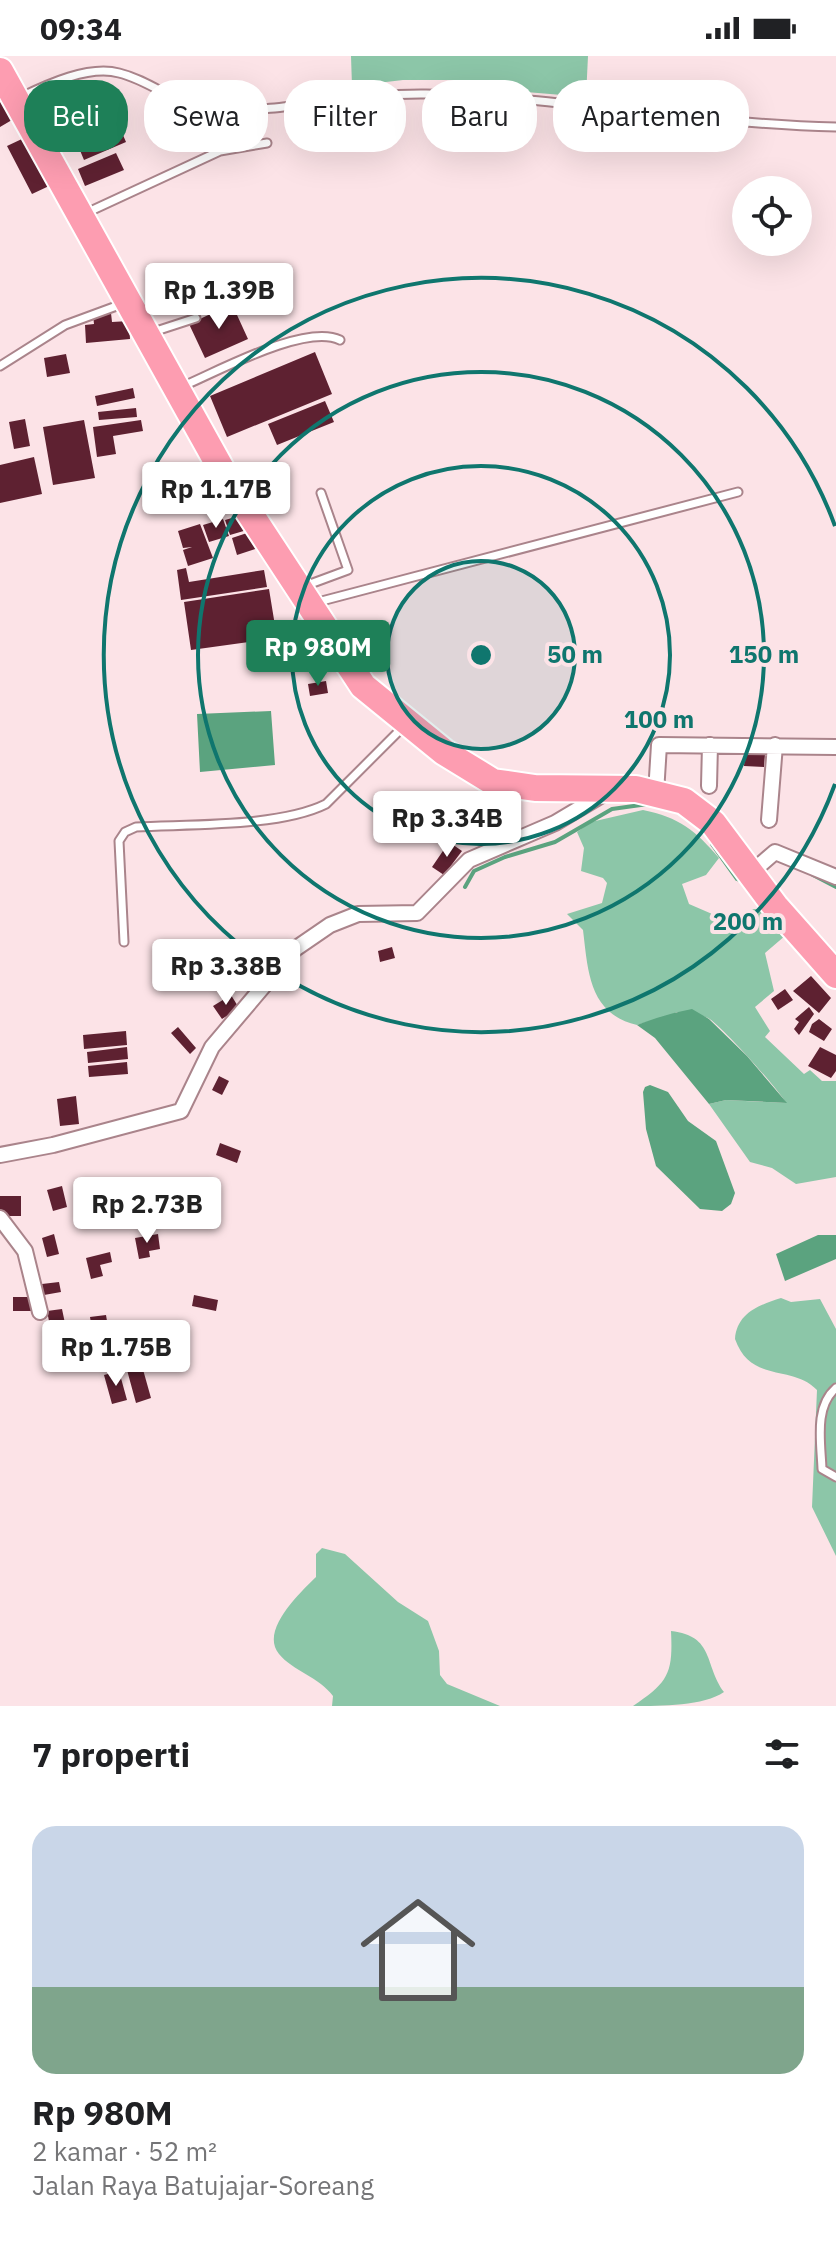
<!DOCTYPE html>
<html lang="id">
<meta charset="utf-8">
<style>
body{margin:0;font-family:"IBM Plex Sans",sans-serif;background:#f6f6f6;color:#202124;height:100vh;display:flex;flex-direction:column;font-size:30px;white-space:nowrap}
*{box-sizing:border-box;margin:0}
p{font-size:26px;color:#757577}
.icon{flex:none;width:44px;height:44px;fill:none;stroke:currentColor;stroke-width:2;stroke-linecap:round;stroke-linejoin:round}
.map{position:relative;height:1650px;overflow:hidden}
.side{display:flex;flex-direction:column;background:#fff;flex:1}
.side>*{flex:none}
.banner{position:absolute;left:24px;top:24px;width:788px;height:72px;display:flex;gap:16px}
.tools{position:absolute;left:732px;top:120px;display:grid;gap:16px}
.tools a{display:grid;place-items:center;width:80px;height:80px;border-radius:50%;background:#fff;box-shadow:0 8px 32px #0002;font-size:40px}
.price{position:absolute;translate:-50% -68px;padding:0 18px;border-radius:8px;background:#fff;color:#222;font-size:26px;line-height:52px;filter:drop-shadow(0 2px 4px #0008)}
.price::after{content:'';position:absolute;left:50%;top:48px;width:24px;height:18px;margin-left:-12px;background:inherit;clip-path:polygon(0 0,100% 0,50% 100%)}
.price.current{background:#1e8058;color:#fff}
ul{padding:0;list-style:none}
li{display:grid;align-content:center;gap:16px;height:424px;padding:0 32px}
li span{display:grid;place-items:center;height:248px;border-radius:24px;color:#555}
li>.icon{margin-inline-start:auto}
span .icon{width:144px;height:144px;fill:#fffc;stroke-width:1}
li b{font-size:34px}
h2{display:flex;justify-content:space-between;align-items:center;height:96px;padding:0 32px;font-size:34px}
.pill{padding:0 28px;border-radius:32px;background:#fff;box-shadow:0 8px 32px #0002;font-size:28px;line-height:72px}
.pill.current{background:#1e8058;color:#fff}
.status{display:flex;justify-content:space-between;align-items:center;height:56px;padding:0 40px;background:#fff;direction:ltr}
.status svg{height:22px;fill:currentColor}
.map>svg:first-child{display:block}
.green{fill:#8cc6a8}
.water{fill:#5ba37f}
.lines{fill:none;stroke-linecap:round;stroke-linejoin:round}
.stream{stroke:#5ba37f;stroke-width:4}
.building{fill:#5e2131}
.lane-casing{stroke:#aa848b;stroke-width:11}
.street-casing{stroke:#aa848b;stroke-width:18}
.highway-casing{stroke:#fff;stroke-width:30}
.lane{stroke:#fff;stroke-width:7}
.street{stroke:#fff;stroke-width:14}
.highway{stroke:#fd9db1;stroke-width:26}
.ring{fill:none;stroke:#0f766e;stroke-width:4}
.centre{fill:#0f766e;stroke:#fce3e7;stroke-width:4}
.ring-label{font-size:24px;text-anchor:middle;font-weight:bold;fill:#0f766e;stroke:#fce3e7;stroke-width:8;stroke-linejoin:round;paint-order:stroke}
</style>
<div class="status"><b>09:34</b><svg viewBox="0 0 49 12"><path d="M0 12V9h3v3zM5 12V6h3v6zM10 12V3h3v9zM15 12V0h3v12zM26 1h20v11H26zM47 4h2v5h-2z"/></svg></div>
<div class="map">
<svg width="836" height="1650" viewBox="0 0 836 1650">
<rect width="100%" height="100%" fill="#fce3e7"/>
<path class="green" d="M 351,0 L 588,0 L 586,41 L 526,36 L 471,24 L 403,24 L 352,30 Z
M 643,754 C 679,761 696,775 719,802 L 706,819 L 682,828 L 689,848 L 726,864 L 754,853 L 766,853 L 786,879 L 765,897 L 774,935 L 755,951 L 770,975 L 765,981 L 804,1018 L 810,1014 L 822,1025 L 836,1025 L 836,1121 L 796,1128 L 772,1112 L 750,1106 L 709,1048 L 726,1044 L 786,1047 C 780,1035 720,968 708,962 C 700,958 686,958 677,956 C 664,963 651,964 637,969 C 589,958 588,915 583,874 L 567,858 L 602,847 L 607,827 L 603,822 L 581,815 L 584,792 L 577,776 L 591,766 Z
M 781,1242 L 791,1246 L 820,1243 L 836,1273 L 836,1500 L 812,1451 L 817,1334 C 792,1308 751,1328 735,1283 C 737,1257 759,1249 781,1242 Z
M 322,1492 L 345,1498 L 398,1546 L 428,1565 L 439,1595 L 440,1619 L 447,1628 L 500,1650 L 332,1650 L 333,1640 C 319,1621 293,1615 279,1598 C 259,1574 302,1535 316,1521 L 316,1498 Z
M 671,1575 C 715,1580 704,1609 724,1636 C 704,1650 662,1650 633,1650 C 669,1626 673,1617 671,1575 Z"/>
<path class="water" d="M 271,655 L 275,709 L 200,716 L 197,658 Z
M 692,953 L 709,963 L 747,1000 L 787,1047 L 726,1044 L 709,1048 L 655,982 L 637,969 C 655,962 672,957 692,953 Z
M 650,1029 L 668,1036 L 688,1065 L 716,1085 L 735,1137 L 731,1148 L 722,1155 L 700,1153 L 656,1110 L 646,1073 L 643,1036 L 645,1031 Z
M 818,1179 L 836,1179 L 836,1203 L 785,1225 L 776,1198 Z"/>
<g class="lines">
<path class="stream" d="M 712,788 L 737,823 L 744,826
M 813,819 L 836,831
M 465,831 L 474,815 L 505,801 L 555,786 L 612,753 L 648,748"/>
</g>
<path class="building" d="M 0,32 L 17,61 L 0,71 Z
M 185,55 L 193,73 L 176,79 L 169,62 Z
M 116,63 L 126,86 L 84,104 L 74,80 Z
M 24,82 L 49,130 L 32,138 L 7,90 Z
M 116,97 L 124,114 L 85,130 L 78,113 Z
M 232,248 L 248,283 L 205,302 L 189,268 Z
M 111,257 L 112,266 L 129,265 L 130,283 L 86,287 L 85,269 L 94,268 L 93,259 Z
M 315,296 L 332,338 L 227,381 L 210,340 Z
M 66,298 L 70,317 L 47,321 L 44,302 Z
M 133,332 L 135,342 L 97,350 L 95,340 Z
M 325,345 L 334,366 L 277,389 L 268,368 Z
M 136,352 L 137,361 L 99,364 L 98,356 Z
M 25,363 L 30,390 L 14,393 L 9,366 Z
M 84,364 L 95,422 L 53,429 L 43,371 Z
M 141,364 L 143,375 L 113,380 L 116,398 L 97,401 L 93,371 Z
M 34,401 L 42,438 L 0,447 L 0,409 Z
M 242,459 L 247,474 L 230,479 L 225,464 Z
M 223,463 L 229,480 L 209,486 L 203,469 Z
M 200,468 L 213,502 L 188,510 L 183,494 L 192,491 L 183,492 L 178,475 Z
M 253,475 L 258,492 L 237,499 L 232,482 Z
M 186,512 L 189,526 L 264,514 L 267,531 L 181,544 L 177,514 Z
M 269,533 L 277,582 L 191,594 L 184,546 Z
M 326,625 L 328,637 L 310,640 L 308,628 Z
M 745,697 L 765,698 L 764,711 L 744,710 Z
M 449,786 L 462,795 L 444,819 L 432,811 Z
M 392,891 L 395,902 L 380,906 L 378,895 Z
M 246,910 L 257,922 L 242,935 L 232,923 Z
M 811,920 L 831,942 L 819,957 L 793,935 Z
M 785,933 L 793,944 L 778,954 L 771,943 Z
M 231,939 L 239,952 L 222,963 L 213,950 Z
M 809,951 L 814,958 L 799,979 L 794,973 L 799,966 L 795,963 Z
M 819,963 L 832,973 L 824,985 L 809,976 L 812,968 Z
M 178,971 L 196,992 L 190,998 L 171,977 Z
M 126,975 L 127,989 L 84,993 L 83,979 Z
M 127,991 L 128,1003 L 88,1007 L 87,996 Z
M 820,991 L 836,999 L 836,1015 L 831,1022 L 808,1010 Z
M 127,1006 L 128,1018 L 89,1021 L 88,1010 Z
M 219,1020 L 229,1025 L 222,1039 L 212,1034 Z
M 76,1040 L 79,1068 L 60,1070 L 57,1043 Z
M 220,1087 L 241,1095 L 237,1107 L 216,1099 Z
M 114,1128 L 116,1146 L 97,1148 L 95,1130 Z
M 62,1130 L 67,1151 L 53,1155 L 47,1134 Z
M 0,1140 L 21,1140 L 21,1160 L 0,1160 Z
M 54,1178 L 59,1198 L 47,1201 L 42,1182 Z
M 158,1178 L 160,1193 L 149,1195 L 150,1201 L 139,1203 L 135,1182 Z
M 110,1196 L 112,1206 L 100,1209 L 103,1220 L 91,1223 L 86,1202 Z
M 59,1226 L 61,1236 L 44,1239 L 42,1228 Z
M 194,1239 L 218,1244 L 216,1255 L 192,1250 Z
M 13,1241 L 32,1241 L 32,1255 L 13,1255 Z
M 62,1253 L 67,1277 L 52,1280 L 47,1255 Z
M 106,1259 L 110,1283 L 94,1286 L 90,1261 Z
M 142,1310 L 151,1342 L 136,1347 L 127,1314 Z
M 119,1315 L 127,1344 L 112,1348 L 104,1319 Z"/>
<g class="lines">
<defs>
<path id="lane" d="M 21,41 C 48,28 89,9 119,17 C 156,26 181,55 220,55 C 289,55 357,37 426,38 C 563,41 699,68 836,71
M 84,158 L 220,95 L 267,87
M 153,276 L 196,262
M 0,310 L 65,269 L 122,248
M 181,331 C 217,316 305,267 340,284
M 302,531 L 348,514 L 321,437
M 314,547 L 738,436
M 124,886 L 119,785 L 125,776 L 136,771 C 190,768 280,771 326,748 L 403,671
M 836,1332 C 814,1351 821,1386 822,1413 L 836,1421"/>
<path id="street" d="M 709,730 L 710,689
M 656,737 L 659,689 L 836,691
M 769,764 L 775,689
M 748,813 L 760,809 L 775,796 L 836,821
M 0,1099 L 53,1089 L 181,1055 L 212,991 L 295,893 L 330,869 L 358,858 L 417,857 L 469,804 L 555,767 L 607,736
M 0,1162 L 25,1195 L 40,1256"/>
<path id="highway" d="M 0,15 L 224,418 L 363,630 L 444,696 L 493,726 L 535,732 L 636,733 L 684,745 L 713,767 L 775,850 L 836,919"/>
</defs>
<use href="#lane" class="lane-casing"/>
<use href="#street" class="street-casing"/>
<use href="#highway" class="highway-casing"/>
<use href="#lane" class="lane"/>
<use href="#street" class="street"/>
<use href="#highway" class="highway"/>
</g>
<circle cx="481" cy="599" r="94" fill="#0f766e" fill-opacity=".12"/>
<g class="ring">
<circle cx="481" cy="599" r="94"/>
<circle cx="481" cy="599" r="189"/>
<circle cx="481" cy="599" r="283"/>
<path d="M835 728A377 377 0 1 1 835 470"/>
</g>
<circle cx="481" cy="599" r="12" class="centre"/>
<g class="ring-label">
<text x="575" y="607">50 m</text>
<text x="764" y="607">150 m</text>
<text x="659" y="672">100 m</text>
<text x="748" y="874">200 m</text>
</g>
</svg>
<div class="tools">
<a><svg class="icon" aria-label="locate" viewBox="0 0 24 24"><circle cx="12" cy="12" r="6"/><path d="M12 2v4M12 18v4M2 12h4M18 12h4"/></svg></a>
</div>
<b class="price" style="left:219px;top:275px">Rp 1.39B</b>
<b class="price" style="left:216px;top:474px">Rp 1.17B</b>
<b class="price current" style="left:318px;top:632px">Rp 980M</b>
<b class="price" style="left:447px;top:803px">Rp 3.34B</b>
<b class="price" style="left:226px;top:951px">Rp 3.38B</b>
<b class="price" style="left:147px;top:1189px">Rp 2.73B</b>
<b class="price" style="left:116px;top:1332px">Rp 1.75B</b>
<div class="banner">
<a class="pill current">Beli</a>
<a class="pill">Sewa</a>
<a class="pill">Filter</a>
<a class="pill">Baru</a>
<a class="pill">Apartemen</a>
</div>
</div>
<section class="side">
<h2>7 properti<svg class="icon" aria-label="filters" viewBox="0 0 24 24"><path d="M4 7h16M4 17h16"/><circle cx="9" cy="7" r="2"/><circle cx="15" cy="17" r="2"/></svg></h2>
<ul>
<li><span style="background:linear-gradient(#c9d6e8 65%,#7fa58c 0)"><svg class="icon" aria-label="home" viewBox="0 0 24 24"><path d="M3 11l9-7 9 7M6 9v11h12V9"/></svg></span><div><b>Rp 980M</b><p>2 kamar · 52 m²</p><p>Jalan Raya Batujajar-Soreang</p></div></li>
</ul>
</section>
